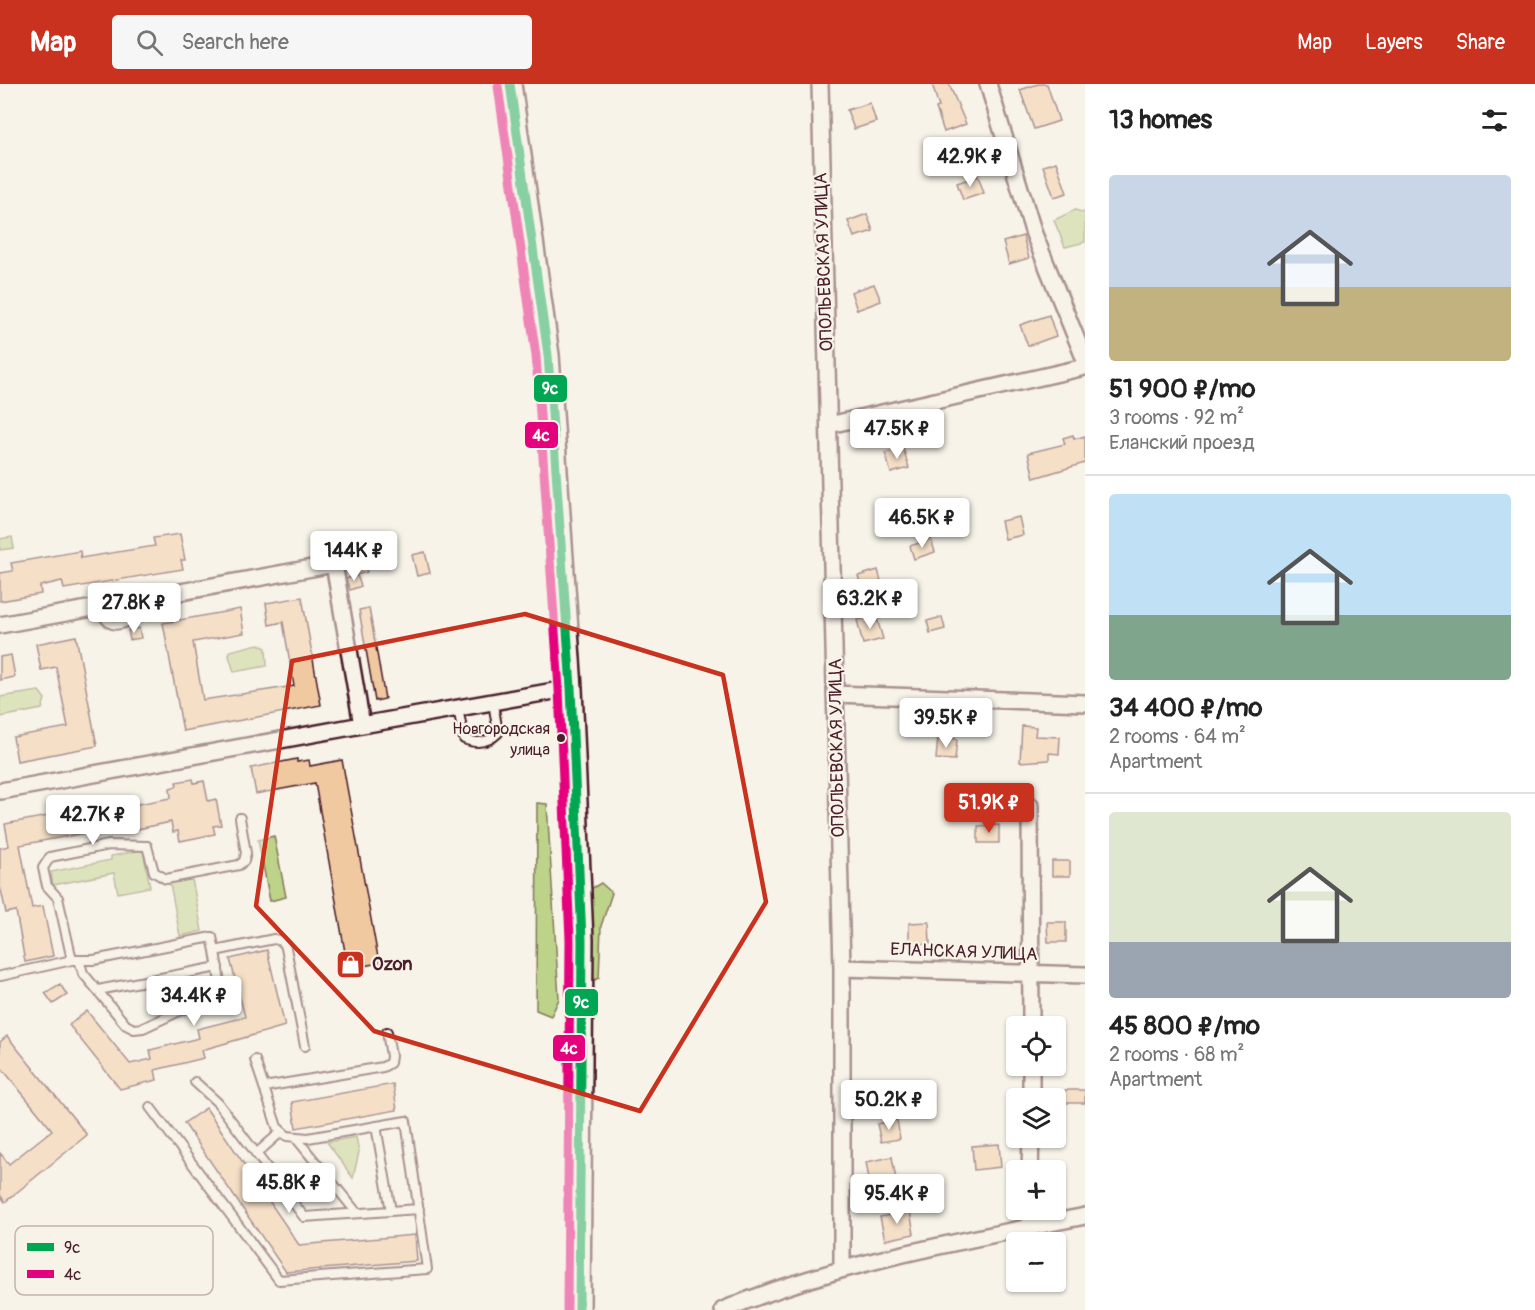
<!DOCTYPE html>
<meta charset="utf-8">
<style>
body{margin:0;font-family:Pangolin,sans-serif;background:#f6f6f6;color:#222;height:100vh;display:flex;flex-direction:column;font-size:22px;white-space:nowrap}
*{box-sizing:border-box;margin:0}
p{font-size:20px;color:#767676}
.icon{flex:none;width:33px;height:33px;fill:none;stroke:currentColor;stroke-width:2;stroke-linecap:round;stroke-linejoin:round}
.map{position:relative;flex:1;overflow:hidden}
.panel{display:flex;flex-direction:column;background:#fff;width:450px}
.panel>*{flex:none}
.buttons{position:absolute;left:1006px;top:932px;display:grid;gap:12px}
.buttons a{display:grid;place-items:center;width:60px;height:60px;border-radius:6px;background:#fff;box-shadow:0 2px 4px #0004;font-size:30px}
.price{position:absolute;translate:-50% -51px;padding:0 14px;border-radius:6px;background:#fff;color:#222;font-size:20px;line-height:39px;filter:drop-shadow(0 2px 3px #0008)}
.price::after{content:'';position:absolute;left:50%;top:36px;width:18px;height:14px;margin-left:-9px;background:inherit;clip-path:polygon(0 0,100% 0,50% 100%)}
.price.current{background:#c8321e;color:#fff}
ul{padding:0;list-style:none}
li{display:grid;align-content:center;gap:12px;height:318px;padding:0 24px}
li+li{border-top:2px solid #e0e0e0}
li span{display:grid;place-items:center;height:186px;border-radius:6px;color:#555}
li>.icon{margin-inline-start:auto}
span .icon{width:108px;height:108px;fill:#fffc;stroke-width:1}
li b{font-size:26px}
h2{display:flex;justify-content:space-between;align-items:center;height:72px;padding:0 24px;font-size:26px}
header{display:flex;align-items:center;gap:36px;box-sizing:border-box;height:84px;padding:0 30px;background:#c8321e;color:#fff}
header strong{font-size:28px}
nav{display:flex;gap:33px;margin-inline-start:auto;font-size:21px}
.search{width:420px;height:54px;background:#f6f6f6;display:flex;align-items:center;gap:15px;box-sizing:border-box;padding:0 21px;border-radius:6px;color:#767676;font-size:22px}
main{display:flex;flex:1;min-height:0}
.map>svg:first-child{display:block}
.green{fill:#bdd389;stroke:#84795a;stroke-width:1.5}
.building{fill:#f1c9a0;stroke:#4a1f2b;stroke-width:1.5}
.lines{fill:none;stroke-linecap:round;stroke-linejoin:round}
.lane-casing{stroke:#4a1f2b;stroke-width:12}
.street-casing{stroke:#4a1f2b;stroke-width:20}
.secondary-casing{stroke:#4a1f2b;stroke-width:26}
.lane{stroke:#f7f3e8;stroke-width:8}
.street{stroke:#f7f3e8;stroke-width:15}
.secondary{stroke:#f7f3e8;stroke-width:21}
.bus-1-casing{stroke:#f7f3e8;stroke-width:14}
.bus-2-casing{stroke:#f7f3e8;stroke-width:14}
.bus-1{stroke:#00a651;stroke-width:9}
.bus-2{stroke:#e5007d;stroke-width:9}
.marked{fill:none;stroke:#c8321e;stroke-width:4.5;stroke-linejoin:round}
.bus-dot{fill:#4a1f2b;stroke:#f7f3e8;stroke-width:2}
.labels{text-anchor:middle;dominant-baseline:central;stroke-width:4.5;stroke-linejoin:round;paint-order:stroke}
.bus-label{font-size:16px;fill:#4a1f2b;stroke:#f7f3e8;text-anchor:end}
.street-label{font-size:18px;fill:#4a1f2b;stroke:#f7f3e8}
.poi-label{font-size:18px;font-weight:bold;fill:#4a1f2b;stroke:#f7f3e8;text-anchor:start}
.key{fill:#f7f3e8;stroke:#c3b3af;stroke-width:1.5}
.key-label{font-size:16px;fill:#4a1f2b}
.line-badge{stroke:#f7f3e8;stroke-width:2}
.badge-label{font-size:16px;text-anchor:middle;font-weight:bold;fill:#fff}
</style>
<header>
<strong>Map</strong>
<div class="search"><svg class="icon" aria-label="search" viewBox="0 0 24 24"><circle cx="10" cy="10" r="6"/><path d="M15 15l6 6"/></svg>Search here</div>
<nav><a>Map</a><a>Layers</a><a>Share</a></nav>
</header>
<main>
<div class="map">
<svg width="1085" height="1226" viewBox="0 0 1085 1226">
<rect width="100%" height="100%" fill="#f7f3e8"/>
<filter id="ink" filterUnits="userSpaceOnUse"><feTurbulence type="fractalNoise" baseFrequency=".0167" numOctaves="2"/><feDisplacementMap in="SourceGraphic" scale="12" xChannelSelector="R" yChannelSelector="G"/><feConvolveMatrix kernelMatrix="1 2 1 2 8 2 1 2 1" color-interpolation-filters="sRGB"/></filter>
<g filter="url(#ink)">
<path class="green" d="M 1075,126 L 1085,129 L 1085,158 L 1065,163 L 1054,136 Z
M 12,453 L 14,464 L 0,466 L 0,455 Z
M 258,560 L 266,564 L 267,582 L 234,588 L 229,572 L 230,567 Z
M 39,607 L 45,615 L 42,625 L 0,633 L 0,613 Z
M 537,719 L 547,720 L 559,915 L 551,932 L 536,926 Z
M 274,752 L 286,813 L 270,817 L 258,756 Z
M 143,766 L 150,803 L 118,809 L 114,789 L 53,801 L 51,788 L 111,776 L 111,772 Z
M 192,795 L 202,847 L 180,852 L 170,799 Z
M 601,799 L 612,809 L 601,842 L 599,894 L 590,898 L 588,888 L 591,805 Z
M 356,1053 L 359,1068 L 353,1094 L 327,1058 Z"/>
<path class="building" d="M 932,0 L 949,0 L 966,40 L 944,48 L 936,24 L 939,23 Z
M 1038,0 L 1047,0 L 1059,37 L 1034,45 L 1020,6 Z
M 870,19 L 876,38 L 854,45 L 847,26 Z
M 1056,78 L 1067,109 L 1054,113 L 1043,82 Z
M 978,92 L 984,109 L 963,116 L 957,99 Z
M 867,130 L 873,147 L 854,153 L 848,137 Z
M 1023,152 L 1029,174 L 1009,180 L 1003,158 Z
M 874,200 L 881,217 L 857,226 L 851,208 Z
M 1049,231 L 1056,252 L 1028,262 L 1020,241 Z
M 1073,351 L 1074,355 L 1085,352 L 1085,379 L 1034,394 L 1028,369 L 1065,360 L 1063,354 Z
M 903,364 L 909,384 L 891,389 L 885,369 Z
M 1019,433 L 1023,451 L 1005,455 L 1001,437 Z
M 180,450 L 185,476 L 181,476 L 183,485 L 64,505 L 62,497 L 40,502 L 41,510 L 0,517 L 0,489 L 13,487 L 11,479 L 80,467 L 81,474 L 155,462 L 153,454 Z
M 931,455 L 935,468 L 914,475 L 910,462 Z
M 360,468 L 367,488 L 356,491 L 350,472 Z
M 425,468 L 430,489 L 417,492 L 412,471 Z
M 878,486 L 882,501 L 863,507 L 858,492 Z
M 357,491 L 361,502 L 350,506 L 346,495 Z
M 302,513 L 321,621 L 183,647 L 163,539 L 240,525 L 244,549 L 193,558 L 203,616 L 294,602 L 283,538 L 269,541 L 266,519 Z
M 369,524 L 385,615 L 375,617 L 359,526 Z
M 876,531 L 883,555 L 863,560 L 857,536 Z
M 942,533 L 945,545 L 930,549 L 927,537 Z
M 139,544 L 141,554 L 130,556 L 128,546 Z
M 76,552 L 97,662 L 17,677 L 13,653 L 68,643 L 56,583 L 41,586 L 36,560 Z
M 11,571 L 15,593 L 0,596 L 0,573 Z
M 1022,642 L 1036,643 L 1035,652 L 1060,653 L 1059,670 L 1049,669 L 1049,676 L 1020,678 Z
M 938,653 L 957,655 L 955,676 L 936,675 Z
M 297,675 L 297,678 L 309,676 L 310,682 L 342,676 L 379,879 L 348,885 L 315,699 L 256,710 L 251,684 Z
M 193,695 L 194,699 L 204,697 L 208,717 L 216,715 L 221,741 L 213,742 L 215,750 L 180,757 L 178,747 L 173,748 L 171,738 L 119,749 L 118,743 L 20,761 L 32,824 L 43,822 L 53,872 L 25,878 L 16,827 L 6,829 L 0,801 L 0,764 L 9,762 L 5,740 L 116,719 L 117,724 L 171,714 L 170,704 L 177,702 L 176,698 Z
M 999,741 L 999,759 L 978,759 L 978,742 Z
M 1052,777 L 1070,777 L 1070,792 L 1052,792 Z
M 929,838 L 930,860 L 909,860 L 909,839 Z
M 1047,838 L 1066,838 L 1066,858 L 1048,858 Z
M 267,866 L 285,942 L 202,966 L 204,974 L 155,986 L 157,996 L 120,1005 L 69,941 L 87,927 L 130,980 L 152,975 L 150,966 L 199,954 L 197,945 L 245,933 L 230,875 Z
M 60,900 L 67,911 L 53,920 L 45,909 Z
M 7,952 L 87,1051 L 5,1118 L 0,1111 L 0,1069 L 9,1080 L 52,1046 L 0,982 L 0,958 Z
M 393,1000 L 397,1026 L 296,1044 L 292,1018 Z
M 1065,1006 L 1085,1006 L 1085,1019 L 1065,1019 Z
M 206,1024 L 299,1161 L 415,1151 L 417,1177 L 286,1188 L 184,1039 Z
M 897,1036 L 900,1055 L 881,1058 L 877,1040 Z
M 999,1060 L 1001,1083 L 974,1086 L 972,1062 Z
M 892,1073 L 898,1107 L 872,1112 L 866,1078 Z
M 910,1127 L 914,1150 L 885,1156 L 880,1133 Z"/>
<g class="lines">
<defs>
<path id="lane" d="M 97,522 C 106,538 111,546 129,537 L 135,516
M 458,624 L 464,655 C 476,660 488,659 498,649 L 493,618
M 72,876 L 58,814 L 47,802 L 43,784 L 50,773 L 109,761 L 147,762 L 154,788 L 166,795 L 239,781 L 244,777 L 246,769 L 240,734
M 79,876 L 83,889 L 126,941 L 134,945 L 143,944 L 216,910 L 221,905 L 215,867
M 1,892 L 72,876 L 94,876 L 212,853 L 215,867 L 274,855 L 282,857 L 286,864 L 305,962
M 98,906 L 218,883
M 195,998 L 218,1019 L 304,1133 L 419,1125
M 264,1003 L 383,983 L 390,979 L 391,972 L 387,948
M 150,1023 L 279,1196 L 427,1185 L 406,1037 L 308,1054 L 287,1052 L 277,1043 L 255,976
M 376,1042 L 391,1127
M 296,1054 L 357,1129
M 256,1070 L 281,1048"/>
<path id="street" d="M 820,0 L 842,884 L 842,1185
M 988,0 L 1034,150 L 1085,276
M 829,341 L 1085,283
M 0,541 L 334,480 L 362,641 L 571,604
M 835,610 L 1085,619
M 1,707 L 362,641
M 1030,721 L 1031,942
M 842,884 L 1085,891
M 1031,981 L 1031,1014
M 1030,1086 L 1031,1053
M 1029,1144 L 1030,1125
M 723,1226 C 838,1178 963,1157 1085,1132"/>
<path id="secondary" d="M 510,0 L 548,271 L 571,604 L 582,856 L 579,1226"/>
</defs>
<use href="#lane" class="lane-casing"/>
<use href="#street" class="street-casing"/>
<use href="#secondary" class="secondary-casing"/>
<use href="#lane" class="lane"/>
<use href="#street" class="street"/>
<use href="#secondary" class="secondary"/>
<defs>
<path id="bus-1" d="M 510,0 L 548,271 L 571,604 L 582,856 L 579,1226"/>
<path id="bus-2" d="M 498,2 L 536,272 L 559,605 L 570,856 L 567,1226"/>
</defs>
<use href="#bus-1" class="bus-1-casing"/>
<use href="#bus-2" class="bus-2-casing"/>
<use href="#bus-1" class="bus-1"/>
<use href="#bus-2" class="bus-2"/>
</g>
</g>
<path d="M0 0H1085V1226H0ZM 525,530 L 723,591 L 766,818 L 640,1027 L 374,947 L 256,822 L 292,577 Z" fill="#f7f3e8" fill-opacity=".55" fill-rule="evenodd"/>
<path class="marked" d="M 525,530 L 723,591 L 766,818 L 640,1027 L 374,947 L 256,822 L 292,577 Z"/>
<defs>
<symbol id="shop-square" viewBox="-11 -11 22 22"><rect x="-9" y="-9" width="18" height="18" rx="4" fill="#c8321e" stroke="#f7f3e8"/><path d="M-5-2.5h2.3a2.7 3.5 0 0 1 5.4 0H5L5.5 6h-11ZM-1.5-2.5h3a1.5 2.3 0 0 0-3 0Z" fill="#fff"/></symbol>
</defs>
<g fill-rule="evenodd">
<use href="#shop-square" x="334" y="864" width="33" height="33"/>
</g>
<circle class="bus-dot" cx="561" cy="654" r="5"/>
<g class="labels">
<g class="bus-label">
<text x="550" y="645">Новгородская<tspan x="550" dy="21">улица</tspan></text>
</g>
<g class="street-label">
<text transform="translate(824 178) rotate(-92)">ОПОЛЬЕВСКАЯ УЛИЦА</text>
<text transform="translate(837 664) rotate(-91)">ОПОЛЬЕВСКАЯ УЛИЦА</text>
<text transform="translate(964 868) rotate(2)">ЕЛАНСКАЯ УЛИЦА</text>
</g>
<g class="poi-label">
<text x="372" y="880">Ozon</text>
</g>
</g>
<rect x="15" y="1142" width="198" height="69" rx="9" class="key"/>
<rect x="27" y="1159" width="27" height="8" fill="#00a651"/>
<rect x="27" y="1186" width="27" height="8" fill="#e5007d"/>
<g class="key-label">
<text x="64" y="1169">9с</text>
<text x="64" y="1196">4с</text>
</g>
<g class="line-badge">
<rect x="533" y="290" width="35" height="29" rx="6" fill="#00a651"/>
<rect x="524" y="337" width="35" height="28" rx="6" fill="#e5007d"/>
<rect x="564" y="904" width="35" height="29" rx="6" fill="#00a651"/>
<rect x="552" y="950" width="34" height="28" rx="6" fill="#e5007d"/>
</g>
<g class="badge-label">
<text x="550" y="310">9с</text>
<text x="541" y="357">4с</text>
<text x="581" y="924">9с</text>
<text x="569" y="970">4с</text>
</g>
</svg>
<div class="buttons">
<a><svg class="icon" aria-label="locate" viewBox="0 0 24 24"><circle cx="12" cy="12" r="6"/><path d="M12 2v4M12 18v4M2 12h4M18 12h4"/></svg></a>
<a><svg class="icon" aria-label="layers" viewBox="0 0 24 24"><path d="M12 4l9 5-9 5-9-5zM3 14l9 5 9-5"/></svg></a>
<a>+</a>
<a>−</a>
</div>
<b class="price" style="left:970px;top:104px">42.9K ₽</b>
<b class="price" style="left:897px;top:376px">47.5K ₽</b>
<b class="price" style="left:922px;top:465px">46.5K ₽</b>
<b class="price" style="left:354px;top:498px">144K ₽</b>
<b class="price" style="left:870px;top:546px">63.2K ₽</b>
<b class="price" style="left:134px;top:550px">27.8K ₽</b>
<b class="price" style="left:946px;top:665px">39.5K ₽</b>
<b class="price current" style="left:989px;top:750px">51.9K ₽</b>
<b class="price" style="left:93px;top:762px">42.7K ₽</b>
<b class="price" style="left:194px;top:943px">34.4K ₽</b>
<b class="price" style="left:889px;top:1047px">50.2K ₽</b>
<b class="price" style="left:289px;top:1130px">45.8K ₽</b>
<b class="price" style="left:897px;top:1141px">95.4K ₽</b>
</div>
<section class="panel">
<h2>13 homes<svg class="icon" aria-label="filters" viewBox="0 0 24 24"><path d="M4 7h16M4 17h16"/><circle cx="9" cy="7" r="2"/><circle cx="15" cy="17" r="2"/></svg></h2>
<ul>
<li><span style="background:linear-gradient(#c9d6e8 60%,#c2b280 0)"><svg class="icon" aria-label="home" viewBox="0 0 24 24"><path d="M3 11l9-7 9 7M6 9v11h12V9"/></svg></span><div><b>51 900 ₽/mo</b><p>3 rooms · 92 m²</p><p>Еланский проезд</p></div></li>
<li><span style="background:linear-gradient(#bfe0f5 65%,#7fa58c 0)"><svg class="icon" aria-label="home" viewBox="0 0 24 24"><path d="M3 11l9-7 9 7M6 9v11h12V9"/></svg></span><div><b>34 400 ₽/mo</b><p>2 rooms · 64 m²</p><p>Apartment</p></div></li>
<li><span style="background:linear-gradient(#dfe7d0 70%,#9aa5b1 0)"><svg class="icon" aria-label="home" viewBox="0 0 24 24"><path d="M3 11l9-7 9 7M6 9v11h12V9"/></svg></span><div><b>45 800 ₽/mo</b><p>2 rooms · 68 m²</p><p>Apartment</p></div></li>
</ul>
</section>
</main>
